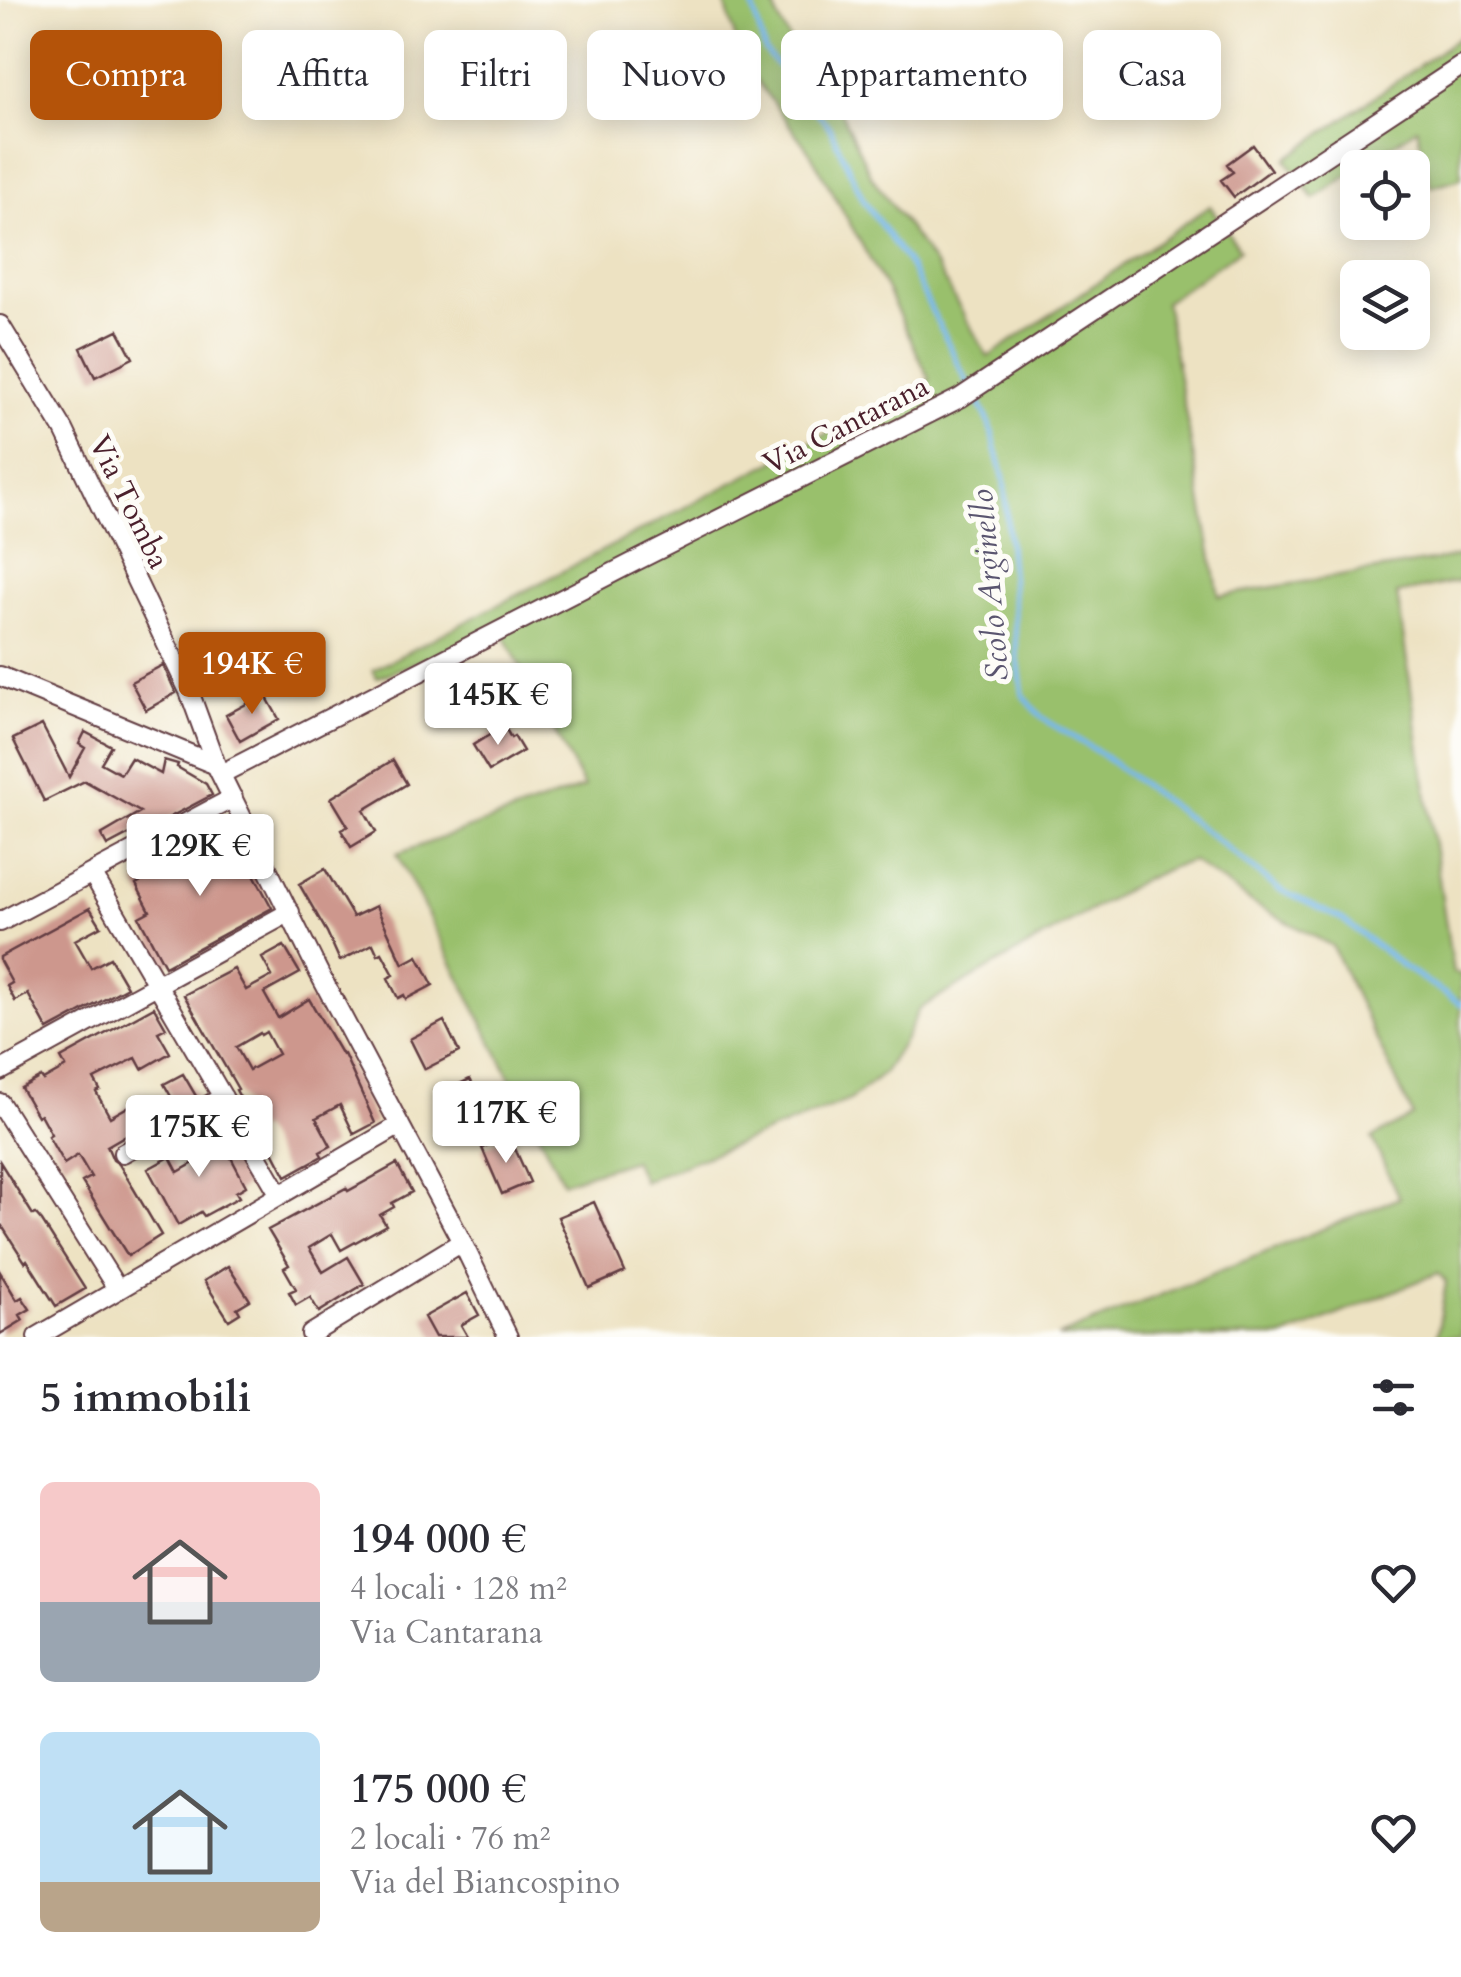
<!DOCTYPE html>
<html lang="it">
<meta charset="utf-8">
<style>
body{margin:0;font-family:Cardo,serif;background:#f2f2f3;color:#2b2b33;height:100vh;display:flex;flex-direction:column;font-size:38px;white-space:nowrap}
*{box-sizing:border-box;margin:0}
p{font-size:32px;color:#7c7c81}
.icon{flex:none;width:55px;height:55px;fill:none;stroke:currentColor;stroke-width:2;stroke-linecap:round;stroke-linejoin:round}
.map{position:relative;height:1337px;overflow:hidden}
.drawer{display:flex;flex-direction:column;background:#fff;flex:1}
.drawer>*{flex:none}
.hud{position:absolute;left:30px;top:30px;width:1402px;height:90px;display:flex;gap:20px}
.controls{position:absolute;left:1340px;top:150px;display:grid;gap:20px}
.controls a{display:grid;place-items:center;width:90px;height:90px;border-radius:15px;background:#fff;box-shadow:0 5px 25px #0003;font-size:50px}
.price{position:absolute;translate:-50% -85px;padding:0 22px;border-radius:10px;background:#fff;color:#222;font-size:32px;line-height:65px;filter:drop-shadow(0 2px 5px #0008)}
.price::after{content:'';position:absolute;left:50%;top:60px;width:30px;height:22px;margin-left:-15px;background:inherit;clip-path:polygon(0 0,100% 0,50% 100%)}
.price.active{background:#b45309;color:#fff}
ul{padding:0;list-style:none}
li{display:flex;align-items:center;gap:30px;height:250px;padding:0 40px}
li span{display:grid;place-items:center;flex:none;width:280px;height:200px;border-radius:15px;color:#555}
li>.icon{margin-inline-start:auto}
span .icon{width:120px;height:120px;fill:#fffc;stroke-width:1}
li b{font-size:42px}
h2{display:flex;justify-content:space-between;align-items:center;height:120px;padding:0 40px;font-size:42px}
.pill{padding:0 35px;border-radius:15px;background:#fff;box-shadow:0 5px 25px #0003;font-size:35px;line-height:90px}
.pill.active{background:#b45309;color:#fff}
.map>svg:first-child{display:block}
.green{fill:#99c06c;stroke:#72704c;stroke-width:2.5}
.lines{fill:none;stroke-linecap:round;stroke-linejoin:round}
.stream{stroke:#77b8ec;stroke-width:5}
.building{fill:#cd978d;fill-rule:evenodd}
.minor-casing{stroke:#623c42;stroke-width:22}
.minor{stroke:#fff;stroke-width:18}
.labels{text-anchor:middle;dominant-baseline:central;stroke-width:10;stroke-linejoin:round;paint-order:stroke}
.street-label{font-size:30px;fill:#4a1f2b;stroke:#fdfcf7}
.water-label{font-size:32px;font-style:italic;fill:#5a556f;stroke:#fdfcf7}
</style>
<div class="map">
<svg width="1461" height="1337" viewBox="0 0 1461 1337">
<rect width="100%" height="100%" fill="#fdfcf7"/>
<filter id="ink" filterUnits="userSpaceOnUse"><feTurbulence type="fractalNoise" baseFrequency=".01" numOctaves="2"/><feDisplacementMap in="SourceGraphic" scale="20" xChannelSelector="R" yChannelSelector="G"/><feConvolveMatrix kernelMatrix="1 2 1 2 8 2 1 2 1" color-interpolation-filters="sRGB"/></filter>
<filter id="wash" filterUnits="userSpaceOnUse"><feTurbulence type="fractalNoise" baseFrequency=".0048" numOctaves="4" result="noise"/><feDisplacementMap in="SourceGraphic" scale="40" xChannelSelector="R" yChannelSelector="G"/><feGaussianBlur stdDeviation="2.25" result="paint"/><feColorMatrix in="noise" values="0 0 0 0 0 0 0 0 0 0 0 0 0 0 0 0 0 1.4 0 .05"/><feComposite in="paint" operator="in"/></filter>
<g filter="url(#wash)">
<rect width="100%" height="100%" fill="#ede2c2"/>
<path class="green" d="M 724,0 L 772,0 L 778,18 L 796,51 L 837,104 L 871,176 L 937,268 L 988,357 L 1210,206 L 1240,250 L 1165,302 L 1219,596 L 1461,556 L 1461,581 L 1397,594 L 1453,973 L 1461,974 L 1461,1337 L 1437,1337 L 1446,1282 L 1438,1273 L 1284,1337 L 1057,1337 L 1399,1198 L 1372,1138 L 1413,1116 L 1332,946 L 1254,904 L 1192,861 L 1175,866 L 1143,880 L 919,1009 L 904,1041 L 883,1074 L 850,1100 L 643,1181 L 633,1160 L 563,1182 L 397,854 L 584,787 L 501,630 L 377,678 L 373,670 L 930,380 L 887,290 L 811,154 L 742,61 Z
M 1461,36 L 1461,178 L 1431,187 L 1417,128 L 1314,199 L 1286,159 Z"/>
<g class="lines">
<path class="stream" d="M 751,0 L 765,51 L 830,128 L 864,201 L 909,265 L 969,385
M 975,395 L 989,422 L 1004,479 L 1017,653 L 1023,695 L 1042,718 L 1098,752 L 1212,836 L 1278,889 L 1342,919 L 1405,968 L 1461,1004"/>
</g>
<g id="blocks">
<path class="building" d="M 1253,145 L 1271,170 L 1234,197 L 1221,180 L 1233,172 L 1227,164 Z
M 118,330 L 133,358 L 95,377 L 81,348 Z
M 163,665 L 176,693 L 146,710 L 131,682 Z
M 265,694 L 279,719 L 240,741 L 226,715 Z
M 42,725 L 69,777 L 85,748 L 79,744 L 85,732 L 111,746 L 101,763 L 121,774 L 131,758 L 161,774 L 164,760 L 178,764 L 177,767 L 206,784 L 212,795 L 147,829 L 145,826 L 107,846 L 101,835 L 140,812 L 85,781 L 44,801 L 13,739 Z
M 504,726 L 511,738 L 514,736 L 523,751 L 489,771 L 473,745 Z
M 393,760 L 407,784 L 364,810 L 376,832 L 351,847 L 341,830 L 348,826 L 331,798 Z
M 234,837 L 272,908 L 165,966 L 139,917 L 150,911 L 136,884 L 168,866 L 165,862 L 206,841 L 210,849 Z
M 325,869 L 353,917 L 376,906 L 403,964 L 418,956 L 433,985 L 406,999 L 404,995 L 398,998 L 388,978 L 394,975 L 382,953 L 378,955 L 373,944 L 340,961 L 327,932 L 299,884 Z
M 90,908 L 101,926 L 75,940 L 91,968 L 110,958 L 127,987 L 48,1030 L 28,994 L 15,1001 L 7,986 L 12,983 L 0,961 L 0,957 Z
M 284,946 L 300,973 L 264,993 L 278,1018 L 309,999 L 342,1055 L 344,1054 L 375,1123 L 354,1134 L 340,1105 L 316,1118 L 331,1146 L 320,1152 L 322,1156 L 286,1176 L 261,1128 L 258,1130 L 236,1090 L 238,1089 L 184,995 L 234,969 L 246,990 L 272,976 L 262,958 ZM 266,1032 L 278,1054 L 249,1070 L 236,1047 L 260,1033 L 261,1035 Z
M 154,1007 L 166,1028 L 158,1032 L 170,1053 L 142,1069 L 136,1058 L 94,1079 L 100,1090 L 96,1092 L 110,1117 L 140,1100 L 152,1120 L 107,1146 L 113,1160 L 119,1164 L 161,1235 L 128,1256 L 82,1182 L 91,1177 L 78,1155 L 64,1164 L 48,1136 L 51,1134 L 40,1114 L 37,1116 L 21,1088 L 41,1077 L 43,1080 L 66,1067 L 61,1058 Z
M 444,1021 L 459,1052 L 425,1069 L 410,1039 Z
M 183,1074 L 196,1096 L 177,1107 L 164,1084 Z
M 470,1079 L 481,1100 L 458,1111 L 447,1090 Z
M 216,1129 L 246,1186 L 236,1192 L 239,1197 L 204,1216 L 201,1212 L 178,1225 L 148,1169 L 170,1157 L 178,1172 L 199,1160 L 190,1143 Z
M 505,1137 L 509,1146 L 513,1144 L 530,1182 L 502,1194 L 482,1148 Z
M 0,1162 L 33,1215 L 36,1214 L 42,1221 L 85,1289 L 56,1306 L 27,1260 L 25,1262 L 0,1223 Z
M 397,1164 L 412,1192 L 392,1203 L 394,1207 L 380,1215 L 386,1225 L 341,1250 L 332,1234 L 309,1248 L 323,1272 L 348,1257 L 364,1284 L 319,1312 L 310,1297 L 296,1305 L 289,1292 L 296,1289 L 284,1268 L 289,1265 L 268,1230 L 346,1188 L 348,1191 Z
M 594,1202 L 625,1272 L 589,1288 L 558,1217 Z
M 228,1266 L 250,1300 L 237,1308 L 240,1313 L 229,1320 L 204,1281 Z
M 0,1272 L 17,1300 L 22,1297 L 30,1309 L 20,1315 L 23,1320 L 0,1334 Z
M 467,1293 L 479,1315 L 461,1325 L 468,1337 L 435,1337 L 424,1317 Z"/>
</g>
</g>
<g filter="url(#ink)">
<use href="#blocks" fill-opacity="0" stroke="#623c42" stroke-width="2.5"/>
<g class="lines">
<defs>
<path id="minor" d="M 0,325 L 64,430 L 189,691 L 216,765 L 319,973 L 462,1242 L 508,1337
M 0,676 L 216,765
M 221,774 L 630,564 L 960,398 L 1461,66
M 92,873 L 280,1195
M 0,922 L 233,798
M 0,1071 L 290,912
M 0,1103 L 118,1290
M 123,1153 L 223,1097
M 311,1334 L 462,1242
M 37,1337 L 400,1125"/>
</defs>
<use href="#minor" class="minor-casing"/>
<use href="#minor" class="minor"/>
</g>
</g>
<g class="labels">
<g class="street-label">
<text transform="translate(846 425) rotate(-27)">Via Cantarana</text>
<text transform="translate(129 502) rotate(64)">Via Tomba</text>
</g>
<g class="water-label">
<text transform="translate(990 585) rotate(-95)">Scolo Arginello</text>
</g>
</g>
</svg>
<div class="controls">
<a><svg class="icon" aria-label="locate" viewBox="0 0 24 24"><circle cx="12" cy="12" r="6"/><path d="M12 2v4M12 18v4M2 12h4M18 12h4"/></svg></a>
<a><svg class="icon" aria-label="layers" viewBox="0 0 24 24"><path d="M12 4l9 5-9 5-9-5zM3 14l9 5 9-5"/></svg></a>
</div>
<b class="price active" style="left:252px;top:717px">194K €</b>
<b class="price" style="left:498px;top:748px">145K €</b>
<b class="price" style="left:200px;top:899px">129K €</b>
<b class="price" style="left:506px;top:1166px">117K €</b>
<b class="price" style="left:199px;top:1180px">175K €</b>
<div class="hud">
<a class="pill active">Compra</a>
<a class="pill">Affitta</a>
<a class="pill">Filtri</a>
<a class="pill">Nuovo</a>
<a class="pill">Appartamento</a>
<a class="pill">Casa</a>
</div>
</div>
<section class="drawer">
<h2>5 immobili<svg class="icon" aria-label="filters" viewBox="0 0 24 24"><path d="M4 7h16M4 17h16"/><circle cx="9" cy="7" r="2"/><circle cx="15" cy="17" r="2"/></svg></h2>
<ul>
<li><span style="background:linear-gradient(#f6c9c9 60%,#9aa5b1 0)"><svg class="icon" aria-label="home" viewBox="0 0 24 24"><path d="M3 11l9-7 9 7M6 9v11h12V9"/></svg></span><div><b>194 000 €</b><p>4 locali · 128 m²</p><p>Via Cantarana</p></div><svg class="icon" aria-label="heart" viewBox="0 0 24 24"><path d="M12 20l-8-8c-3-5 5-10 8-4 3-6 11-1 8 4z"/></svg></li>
<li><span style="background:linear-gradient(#bfe0f5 75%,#b9a48a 0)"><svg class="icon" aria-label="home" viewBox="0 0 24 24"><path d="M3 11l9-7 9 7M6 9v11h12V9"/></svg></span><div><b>175 000 €</b><p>2 locali · 76 m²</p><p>Via del Biancospino</p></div><svg class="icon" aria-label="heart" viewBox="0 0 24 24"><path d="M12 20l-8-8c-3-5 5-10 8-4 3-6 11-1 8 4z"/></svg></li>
</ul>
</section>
